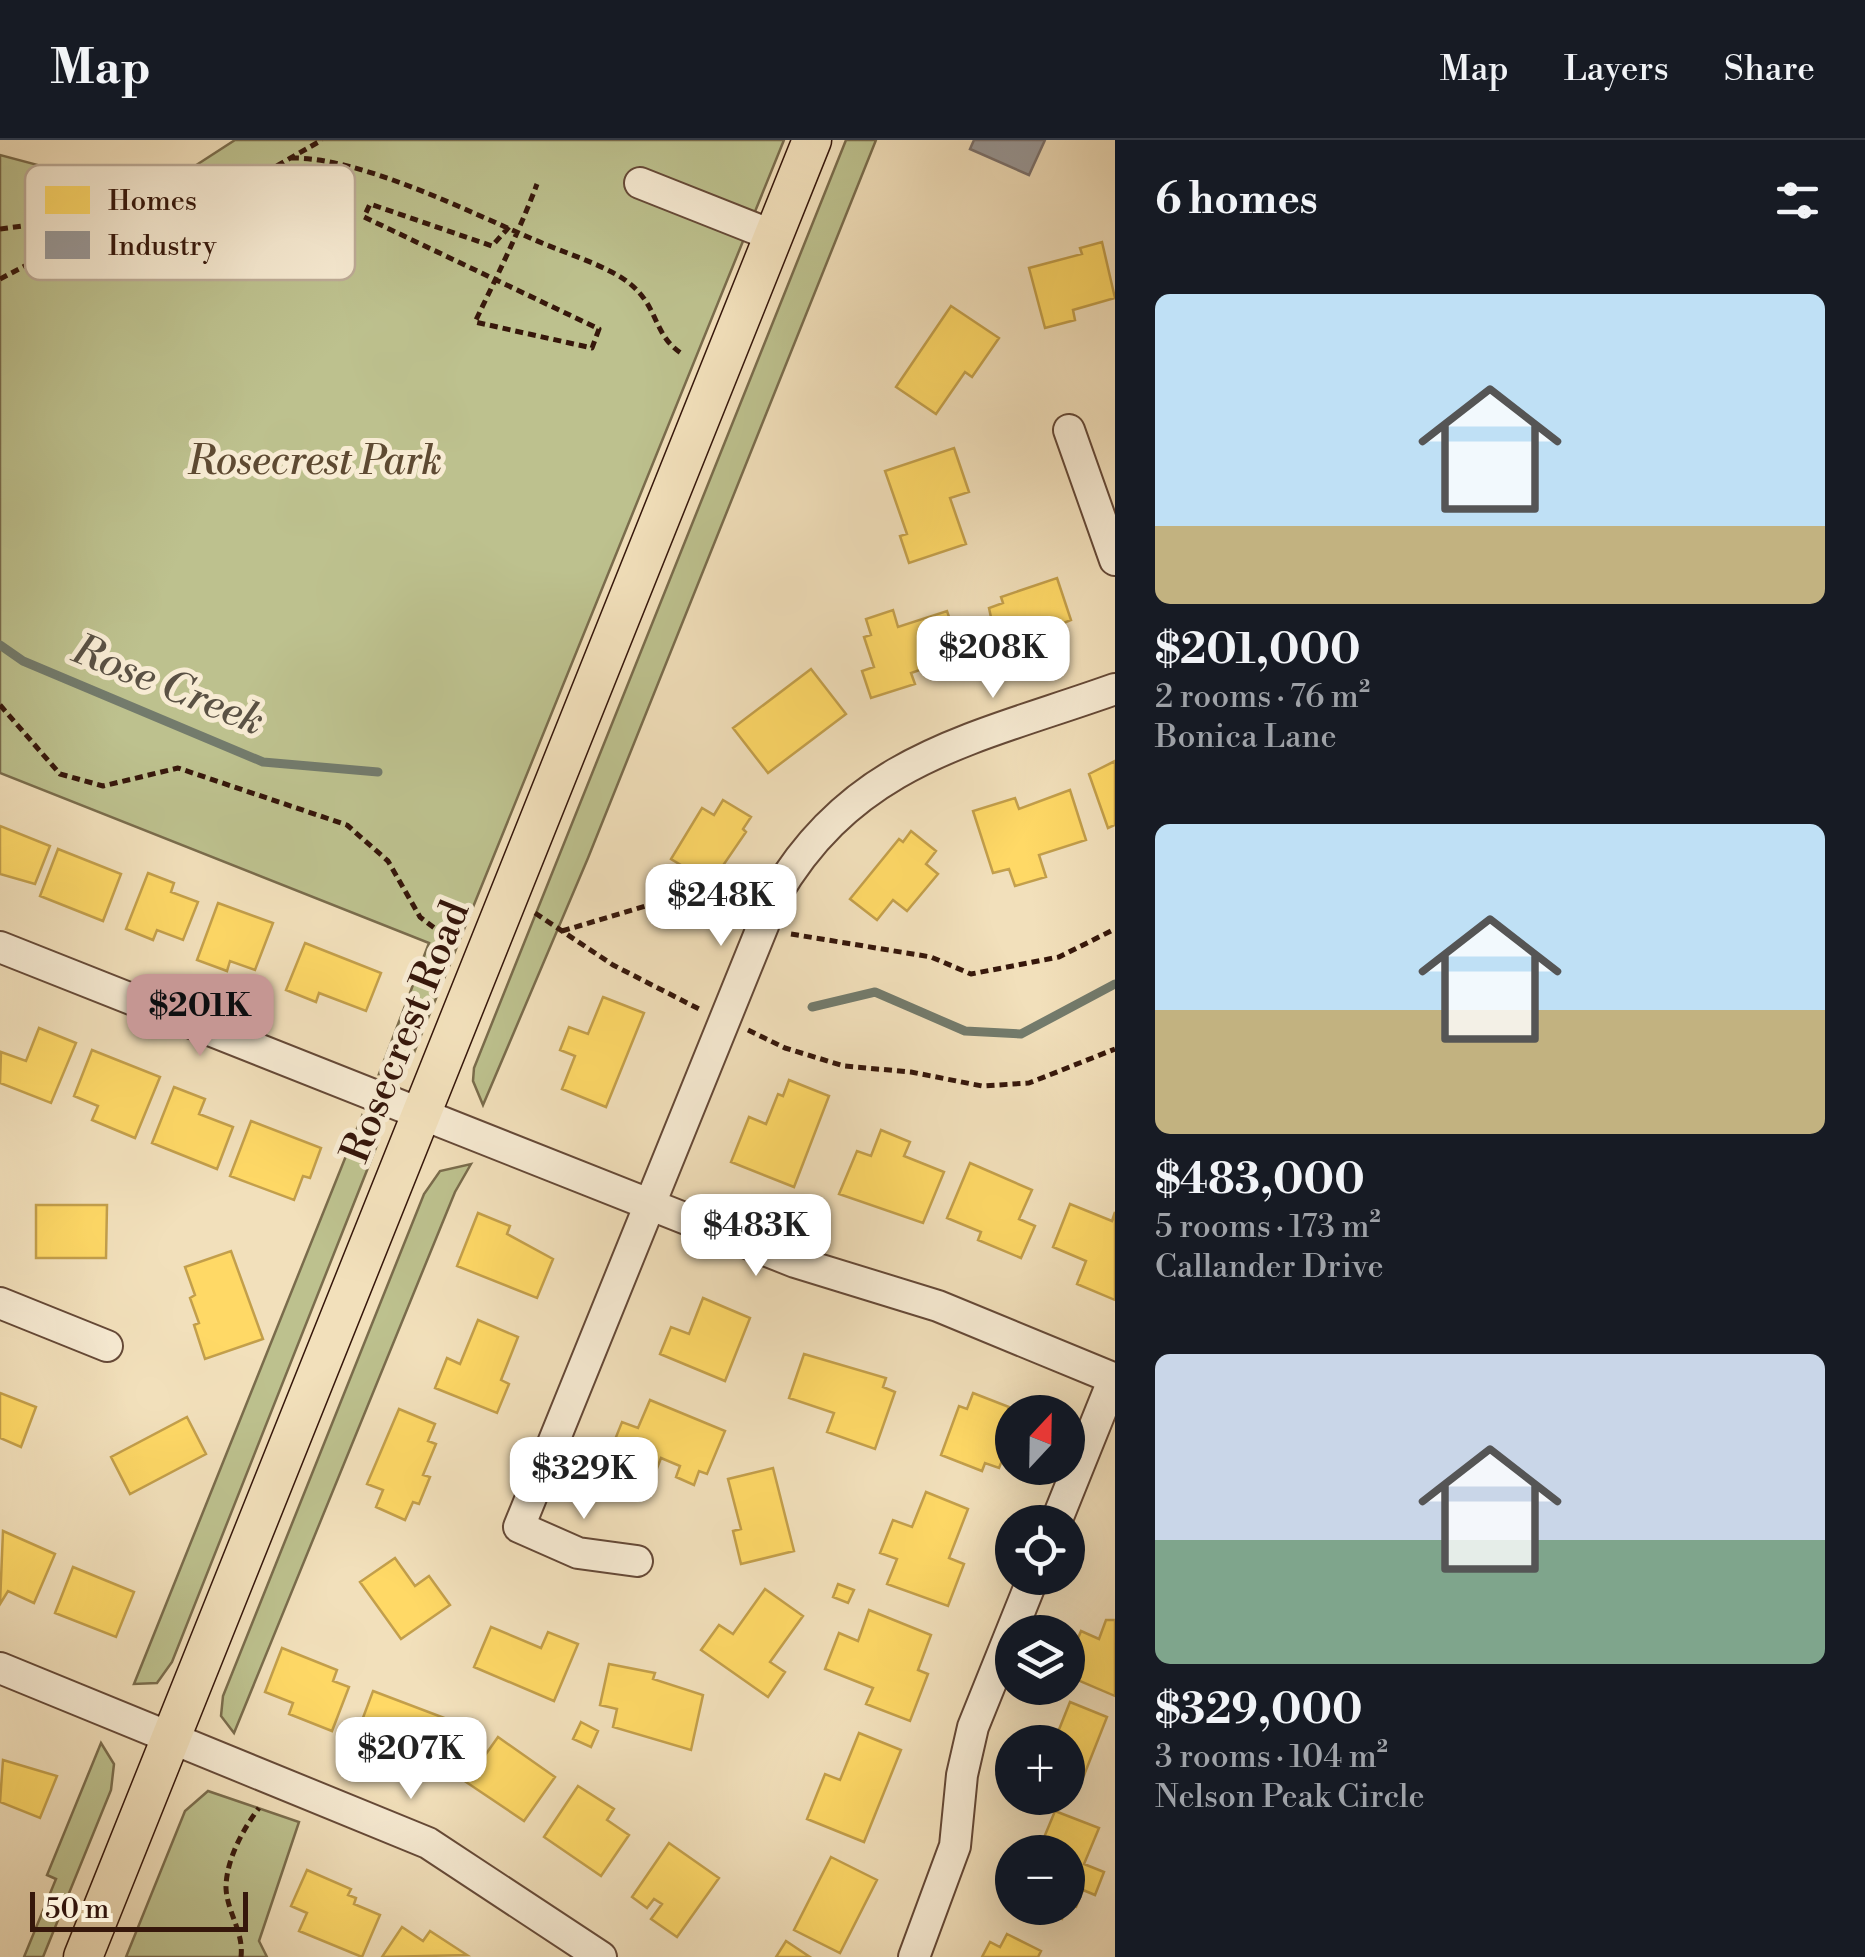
<!DOCTYPE html>
<meta charset="utf-8">
<style>
body{margin:0;font-family:"Libre Bodoni",serif;background:#20242c;color:#f1f3f6;height:100vh;display:flex;flex-direction:column;font-size:38px;white-space:nowrap}
*{box-sizing:border-box;margin:0}
p{font-size:32px;color:#9ea1a6}
.icon{flex:none;width:55px;height:55px;fill:none;stroke:currentColor;stroke-width:2;stroke-linecap:round;stroke-linejoin:round}
.map{position:relative;flex:1;overflow:hidden}
.drawer{display:flex;flex-direction:column;background:#171b24;width:750px}
.drawer>*{flex:none}
.needle{width:65px;rotate:22deg}
.fabs{position:absolute;left:995px;top:1255px;display:grid;gap:20px}
.fabs a{display:grid;place-items:center;width:90px;height:90px;border-radius:50%;background:#171b24;box-shadow:0 10px 40px #0002;font-size:50px}
.scale{position:absolute;left:30px;bottom:25px;width:218px;box-sizing:border-box;padding-left:10px;border:5px solid #36170b;border-top:0;font-size:28px;line-height:35px;white-space:nowrap;color:#36170b;-webkit-text-stroke:8px #f7ebd3;paint-order:stroke}
.price{position:absolute;translate:-50% -85px;padding:0 22px;border-radius:20px;background:#fff;color:#222;font-size:32px;line-height:65px;filter:drop-shadow(0 2px 5px #0008)}
.price::after{content:'';position:absolute;left:50%;top:60px;width:30px;height:22px;margin-left:-15px;background:inherit;clip-path:polygon(0 0,100% 0,50% 100%)}
.price.selected{background:#c59692;color:#111}
ul{padding:0;list-style:none}
li{display:grid;align-content:center;gap:20px;height:530px;padding:0 40px}
li span{display:grid;place-items:center;height:310px;border-radius:15px;color:#555}
li>.icon{margin-inline-start:auto}
span .icon{width:180px;height:180px;fill:#fffc;stroke-width:1}
li b{font-size:42px}
h2{display:flex;justify-content:space-between;align-items:center;height:120px;padding:0 40px;font-size:42px}
header{display:flex;align-items:center;gap:60px;box-sizing:border-box;height:140px;padding:0 50px;background:#171b24;border-bottom:2px solid #363941}
header strong{font-size:48px}
nav{display:flex;gap:55px;margin-inline-start:auto;font-size:35px}
main{display:flex;flex:1;min-height:0}
.map>svg:first-child{display:block}
.green{fill:#bdc18e;stroke:#7a6c4c;stroke-width:2.5}
.homes{fill:#ffd966;stroke:#c39f4b;stroke-width:2.5}
.industry{fill:#999;stroke:#7b726e;stroke-width:2.5}
.lines{fill:none;stroke-linecap:round;stroke-linejoin:round}
.stream{stroke:#737b6c;stroke-width:9}
.minor-casing{stroke:#654937;stroke-width:34}
.major-casing{stroke:#36170b;stroke-width:41}
.path{stroke:#36170b;stroke-width:5;stroke-dasharray:8 5;stroke-linecap:butt}
.minor{stroke:#f7ebd3;stroke-width:30}
.major{stroke:#f2e0bb;stroke-width:38}
.labels{text-anchor:middle;dominant-baseline:central;stroke-width:10;stroke-linejoin:round;paint-order:stroke}
.park-label{font-size:40px;font-style:italic;fill:#5e4a32;stroke:#f7ebd3}
.street-label{font-size:40px;fill:#36170b;stroke:#f7ebd3}
.water-label{font-size:42px;font-style:italic;fill:#5a5144;stroke:#f7ebd3}
.key{fill:#f7ebd3;stroke:#bdab97;stroke-width:2.5}
.key-label{font-size:28px;fill:#36170b}
</style>
<header>
<strong>Map</strong>
<nav><a>Map</a><a>Layers</a><a>Share</a></nav>
</header>
<main>
<div class="map">
<svg width="1115" height="1817" viewBox="0 0 1115 1817">
<rect width="100%" height="100%" fill="#f2e0bb"/>
<filter id="stains"><feTurbulence type="fractalNoise" baseFrequency=".002" numOctaves="4"/><feColorMatrix values="0 0 0 0 .2 0 0 0 0 .09 0 0 0 0 .02 0 0 0 .5 -.17"/></filter>
<radialGradient id="worn" r=".72"><stop offset=".6" stop-color="#630" stop-opacity="0"/><stop offset="1" stop-color="#630" stop-opacity=".3"/></radialGradient>
<path class="green" d="M 235,0 L 784,0 L 411,920 L 398,932 L 379,934 L 429,803 L 0,633 L 0,15 L 150,55 Z
M 846,0 L 876,0 L 588,718 L 483,965 L 473,941 L 474,928 Z
M 362,976 L 377,1005 L 172,1522 L 157,1543 L 134,1544 Z
M 471,1024 L 455,1052 L 234,1593 L 221,1576 L 223,1556 L 424,1054 L 440,1031 Z
M 101,1603 L 114,1624 L 111,1650 L 43,1817 L 24,1817 L 56,1739 L 47,1735 Z
M 208,1651 L 299,1682 L 259,1801 L 267,1817 L 126,1817 L 185,1671 Z"/>
<path class="homes" d="M 1102,102 L 1115,158 L 1073,170 L 1075,180 L 1045,188 L 1029,128 L 1082,114 L 1080,108 Z
M 951,166 L 999,198 L 972,237 L 965,232 L 936,274 L 896,247 Z
M 954,308 L 969,352 L 950,358 L 966,404 L 909,423 L 900,396 L 907,394 L 885,331 Z
M 1057,438 L 1071,480 L 1027,498 L 1029,505 L 999,515 L 989,468 L 1003,463 L 1001,457 Z
M 893,470 L 898,487 L 947,471 L 962,515 L 911,533 L 915,544 L 871,558 L 862,531 L 874,527 L 864,497 L 871,495 L 866,479 Z
M 811,529 L 846,574 L 768,633 L 733,588 Z
M 1115,621 L 1115,685 L 1108,688 L 1089,634 Z
M 1070,650 L 1086,700 L 1039,715 L 1046,737 L 1015,746 L 1009,729 L 993,733 L 973,671 L 1015,658 L 1019,669 Z
M 723,660 L 751,677 L 743,689 L 746,692 L 711,743 L 671,719 L 702,668 L 714,675 Z
M 0,686 L 50,706 L 35,744 L 0,734 Z
M 911,691 L 936,711 L 926,724 L 938,734 L 907,771 L 893,760 L 877,780 L 850,759 L 899,699 L 903,702 Z
M 58,709 L 121,734 L 103,781 L 40,756 Z
M 148,733 L 174,743 L 171,752 L 198,762 L 183,800 L 157,790 L 153,800 L 126,789 Z
M 218,763 L 273,783 L 255,830 L 230,821 L 227,831 L 197,820 Z
M 305,803 L 381,833 L 366,871 L 319,853 L 316,862 L 286,850 Z
M 603,857 L 644,873 L 606,967 L 562,949 L 575,916 L 560,910 L 569,887 L 588,894 Z
M 39,888 L 76,903 L 51,963 L 0,943 L 1,912 L 26,921 Z
M 92,910 L 160,937 L 135,998 L 92,980 L 98,966 L 74,956 Z
M 789,940 L 829,956 L 794,1047 L 731,1022 L 749,977 L 766,984 L 778,954 L 783,956 Z
M 174,947 L 205,959 L 199,974 L 233,987 L 217,1029 L 152,1003 Z
M 251,981 L 321,1008 L 310,1038 L 303,1036 L 294,1060 L 230,1036 Z
M 881,990 L 910,1002 L 904,1016 L 944,1032 L 923,1083 L 839,1054 L 857,1011 L 871,1016 Z
M 970,1023 L 1032,1050 L 1019,1079 L 1035,1086 L 1021,1118 L 978,1100 L 981,1092 L 947,1078 Z
M 1070,1064 L 1112,1081 L 1115,1072 L 1115,1160 L 1077,1144 L 1086,1121 L 1053,1107 Z
M 36,1065 L 107,1065 L 106,1118 L 36,1118 Z
M 478,1073 L 510,1086 L 507,1094 L 553,1119 L 537,1158 L 457,1126 Z
M 231,1111 L 263,1199 L 205,1219 L 194,1185 L 199,1183 L 190,1158 L 195,1155 L 185,1127 Z
M 703,1158 L 750,1178 L 725,1241 L 660,1214 L 671,1187 L 689,1194 Z
M 478,1180 L 518,1197 L 501,1240 L 509,1244 L 497,1273 L 435,1248 L 447,1218 L 460,1224 Z
M 804,1214 L 886,1238 L 883,1247 L 895,1252 L 875,1309 L 827,1292 L 834,1273 L 789,1258 Z
M 0,1253 L 36,1267 L 21,1307 L 0,1298 Z
M 973,1253 L 1009,1267 L 1002,1285 L 1012,1289 L 1012,1321 L 1003,1318 L 999,1328 L 985,1323 L 982,1331 L 941,1315 L 959,1266 L 967,1269 Z
M 650,1260 L 725,1291 L 707,1334 L 699,1331 L 694,1345 L 676,1337 L 680,1326 L 661,1318 L 654,1336 L 608,1317 L 622,1282 L 638,1288 Z
M 399,1269 L 435,1284 L 428,1301 L 436,1304 L 423,1335 L 430,1337 L 419,1364 L 413,1362 L 405,1380 L 376,1367 L 383,1350 L 367,1344 Z
M 187,1277 L 206,1314 L 130,1354 L 111,1317 Z
M 773,1328 L 794,1411 L 741,1424 L 733,1391 L 741,1389 L 728,1339 Z
M 926,1352 L 968,1369 L 949,1418 L 964,1424 L 948,1466 L 887,1444 L 897,1419 L 880,1413 L 893,1380 L 912,1387 Z
M 3,1391 L 55,1414 L 34,1463 L 8,1451 L 0,1464 Z
M 395,1418 L 415,1446 L 429,1436 L 450,1465 L 401,1499 L 360,1442 Z
M 73,1427 L 134,1452 L 116,1497 L 55,1473 Z
M 838,1444 L 854,1450 L 848,1463 L 833,1457 Z
M 765,1449 L 803,1476 L 770,1522 L 785,1532 L 768,1557 L 701,1510 L 719,1485 L 733,1494 Z
M 869,1470 L 931,1495 L 918,1530 L 928,1534 L 910,1581 L 866,1564 L 873,1548 L 825,1529 L 839,1493 L 858,1501 Z
M 1106,1480 L 1115,1480 L 1115,1556 L 1068,1536 L 1068,1523 L 1081,1491 L 1099,1499 Z
M 491,1487 L 541,1508 L 548,1492 L 578,1504 L 554,1561 L 474,1527 Z
M 282,1508 L 337,1530 L 333,1541 L 349,1547 L 332,1591 L 289,1574 L 293,1563 L 265,1552 Z
M 609,1524 L 655,1533 L 653,1539 L 703,1555 L 691,1610 L 613,1587 L 617,1569 L 600,1565 Z
M 373,1551 L 447,1579 L 441,1594 L 456,1600 L 444,1632 L 355,1599 Z
M 1070,1562 L 1107,1577 L 1077,1653 L 1068,1650 L 1068,1602 L 1054,1602 Z
M 581,1582 L 598,1591 L 591,1607 L 573,1599 Z
M 859,1593 L 901,1610 L 864,1702 L 807,1679 L 825,1634 L 840,1640 Z
M 498,1597 L 555,1637 L 524,1681 L 466,1642 Z
M 3,1620 L 57,1636 L 40,1678 L 0,1662 Z
M 578,1646 L 614,1669 L 607,1680 L 629,1695 L 601,1736 L 544,1697 Z
M 1055,1671 L 1099,1688 L 1084,1724 L 1104,1732 L 1095,1755 L 1083,1750 L 1076,1767 L 1068,1766 L 1068,1712 L 1038,1712 Z
M 669,1703 L 719,1738 L 677,1797 L 651,1779 L 662,1764 L 654,1759 L 647,1768 L 632,1757 Z
M 831,1717 L 877,1740 L 840,1813 L 794,1790 Z
M 307,1730 L 351,1749 L 348,1755 L 356,1758 L 354,1764 L 380,1775 L 362,1817 L 299,1791 L 307,1773 L 291,1766 Z
M 1032,1768 L 1067,1768 L 1062,1779 Z
M 402,1787 L 423,1801 L 430,1791 L 467,1815 L 382,1817 Z
M 1007,1794 L 1041,1811 L 1038,1817 L 982,1817 L 990,1802 L 1000,1807 Z
M 786,1801 L 810,1817 L 776,1817 Z"/>
<path class="industry" d="M 974,0 L 1045,0 L 1029,35 L 970,9 Z"/>
<g class="lines">
<path class="stream" d="M 0,505 L 23,521 L 263,622 L 378,632
M 812,867 L 875,852 L 965,891 L 1021,894 L 1115,844"/>
<defs>
<path id="minor" d="M 640,43 L 774,96
M 1069,290 L 1115,420
M 0,807 L 795,1122 L 938,1166 L 1115,1239
M 0,1163 L 107,1206
M 1056,1382 L 1114,1238
M 637,1421 L 578,1413 L 519,1387 L 775,756 C 855,618 975,599 1115,549
M 0,1528 L 428,1703 L 601,1817
M 914,1817 L 955,1706 L 962,1635 L 973,1587 L 1033,1438"/>
<path id="major" d="M 83,1817 L 812,0"/>
</defs>
<use href="#minor" class="minor-casing"/>
<use href="#major" class="major-casing"/>
<path class="path" d="M 291,18 C 361,17 469,72 535,100 C 562,112 593,121 619,136 C 662,162 649,194 684,215
M 509,87 L 492,106 L 370,64 L 364,77 L 599,189 L 592,208 L 475,182 C 497,136 519,92 537,44
M 0,89 L 126,72 L 245,44 L 322,0
M 0,139 L 121,75
M 0,565 L 60,634 L 103,646 L 178,628 L 347,685 L 388,721 L 420,777 L 450,800
M 535,773 L 613,825 L 701,870
M 562,791 L 669,759 L 737,781
M 791,794 L 931,817 L 971,834 L 1059,817 L 1115,789
M 748,890 L 785,908 L 844,926 L 911,932 L 982,946 L 1029,943 L 1115,909
M 241,1817 C 244,1792 227,1772 226,1748 C 226,1720 243,1689 259,1668"/>
<use href="#minor" class="minor"/>
<use href="#major" class="major"/>
</g>
<g class="labels">
<g class="park-label">
<text x="315" y="322">Rosecrest Park</text>
</g>
<g class="street-label">
<text transform="translate(406 892) rotate(-68)">Rosecrest Road</text>
</g>
<g class="water-label">
<text transform="translate(168 546) rotate(22)">Rose Creek</text>
</g>
</g>
<rect x="25" y="25" width="330" height="115" rx="15" class="key"/>
<rect x="45" y="46" width="45" height="28" fill="#ffd966"/>
<rect x="45" y="91" width="45" height="28" fill="#999"/>
<g class="key-label">
<text x="108" y="70">Homes</text>
<text x="108" y="115">Industry</text>
</g>
<rect width="100%" height="100%" filter="url(#stains)"/>
<rect width="100%" height="100%" fill="url(#worn)"/>
</svg>
<div class="fabs">
<a><svg class="needle" viewBox="-14 -14 28 28"><path d="M0-13l5 13h-10z" fill="#e53935"/><path d="M0 13l5-13h-10z" fill="#9ea1a6"/></svg></a>
<a><svg class="icon" aria-label="locate" viewBox="0 0 24 24"><circle cx="12" cy="12" r="6"/><path d="M12 2v4M12 18v4M2 12h4M18 12h4"/></svg></a>
<a><svg class="icon" aria-label="layers" viewBox="0 0 24 24"><path d="M12 4l9 5-9 5-9-5zM3 14l9 5 9-5"/></svg></a>
<a>+</a>
<a>−</a>
</div>
<div class="scale">50 m</div>
<b class="price" style="left:993px;top:561px">$208K</b>
<b class="price" style="left:721px;top:809px">$248K</b>
<b class="price selected" style="left:200px;top:919px">$201K</b>
<b class="price" style="left:756px;top:1139px">$483K</b>
<b class="price" style="left:584px;top:1382px">$329K</b>
<b class="price" style="left:411px;top:1662px">$207K</b>
</div>
<section class="drawer">
<h2>6 homes<svg class="icon" aria-label="filters" viewBox="0 0 24 24"><path d="M4 7h16M4 17h16"/><circle cx="9" cy="7" r="2"/><circle cx="15" cy="17" r="2"/></svg></h2>
<ul>
<li><span style="background:linear-gradient(#bfe0f5 75%,#c2b280 0)"><svg class="icon" aria-label="home" viewBox="0 0 24 24"><path d="M3 11l9-7 9 7M6 9v11h12V9"/></svg></span><div><b>$201,000</b><p>2 rooms · 76 m²</p><p>Bonica Lane</p></div></li>
<li><span style="background:linear-gradient(#bfe0f5 60%,#c2b280 0)"><svg class="icon" aria-label="home" viewBox="0 0 24 24"><path d="M3 11l9-7 9 7M6 9v11h12V9"/></svg></span><div><b>$483,000</b><p>5 rooms · 173 m²</p><p>Callander Drive</p></div></li>
<li><span style="background:linear-gradient(#c9d6e8 60%,#7fa58c 0)"><svg class="icon" aria-label="home" viewBox="0 0 24 24"><path d="M3 11l9-7 9 7M6 9v11h12V9"/></svg></span><div><b>$329,000</b><p>3 rooms · 104 m²</p><p>Nelson Peak Circle</p></div></li>
</ul>
</section>
</main>
